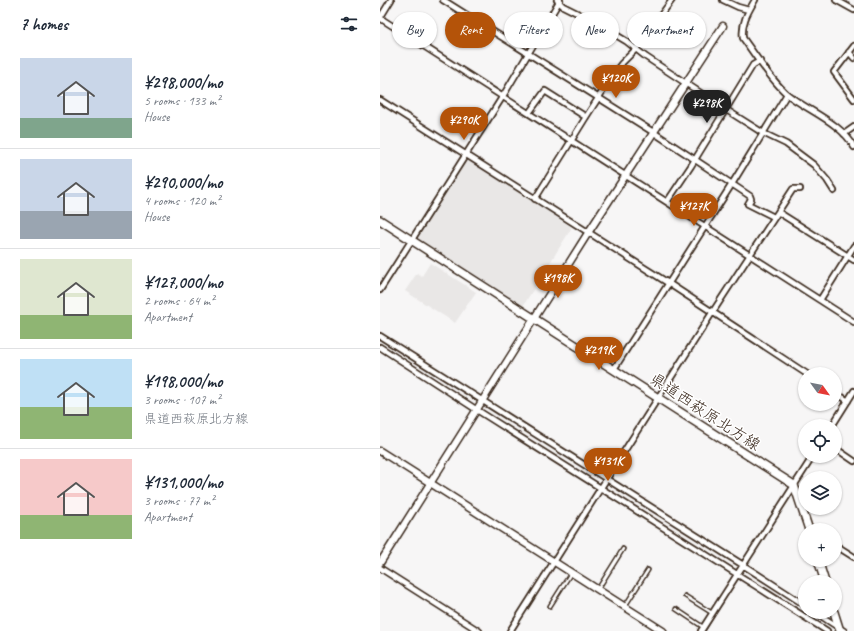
<!DOCTYPE html>
<meta charset="utf-8">
<style>
body{margin:0;font-family:Caveat,"Klee One",sans-serif;background:#f6f6f7;color:#1f2937;height:100vh;display:flex;flex-direction:column;font-size:15px;white-space:nowrap}
*{box-sizing:border-box;margin:0}
p{font-size:13px;color:#747a83}
.icon{flex:none;width:22px;height:22px;fill:none;stroke:currentColor;stroke-width:2;stroke-linecap:round;stroke-linejoin:round}
.map{position:relative;flex:1;overflow:hidden}
.sheet{display:flex;flex-direction:column;background:#fff;width:380px}
.sheet>*{flex:none}
.top-card{position:absolute;left:12px;top:12px;width:380px;height:36px;display:flex;gap:8px}
.needle{width:26px;rotate:123deg}
.tools{position:absolute;left:418px;top:367px;display:grid;gap:8px}
.tools a{display:grid;place-items:center;width:44px;height:44px;border-radius:50%;background:#fff;box-shadow:0 1px 3px #0004;font-size:20px}
.price{position:absolute;translate:-50% -34px;padding:0 9px;border-radius:14px;background:#b45309;color:#fff;font-size:13px;line-height:26px;filter:drop-shadow(0 1px 2px #0008)}
.price::after{content:'';position:absolute;left:50%;top:24px;width:12px;height:9px;margin-left:-6px;background:inherit;clip-path:polygon(0 0,100% 0,50% 100%)}
.price.current{background:#222;color:#fff}
ul{padding:0;list-style:none}
li{display:flex;align-items:center;gap:12px;height:100px;padding:0 20px}
li+li{border-top:1px solid #e0e1e3}
li span{display:grid;place-items:center;flex:none;width:112px;height:80px;border-radius:0px;color:#555}
li>.icon{margin-inline-start:auto}
span .icon{width:48px;height:48px;fill:#fffc;stroke-width:1}
li b{font-size:17px}
h2{display:flex;justify-content:space-between;align-items:center;height:48px;padding:0 20px;font-size:17px}
.tag{padding:0 14px;border-radius:18px;background:#fff;box-shadow:0 1px 3px #0004;font-size:14px;line-height:36px}
.tag.current{background:#b45309;color:#fff}
main{display:flex;flex:1;min-height:0}
.map>svg:first-child{display:block}
.built{fill:#e9e7e6}
.lines{fill:none;stroke-linecap:round;stroke-linejoin:round}
.stream{stroke:#847972;stroke-width:1.5}
.service-casing{stroke:#3b2a1e;stroke-width:5.5}
.minor-casing{stroke:#3b2a1e;stroke-width:8}
.tertiary-casing{stroke:#3b2a1e;stroke-width:9}
.secondary-casing{stroke:#3b2a1e;stroke-width:10}
.service{stroke:#fff;stroke-width:2.5}
.minor{stroke:#fff;stroke-width:4.5}
.tertiary{stroke:#fff;stroke-width:6}
.secondary{stroke:#fff;stroke-width:7}
.labels{text-anchor:middle;dominant-baseline:central;stroke-width:3;stroke-linejoin:round;paint-order:stroke}
.street-label{font-size:16px;fill:#3b2a1e;stroke:#fff}
</style>
<main>
<section class="sheet">
<h2>7 homes<svg class="icon" aria-label="filters" viewBox="0 0 24 24"><path d="M4 7h16M4 17h16"/><circle cx="9" cy="7" r="2"/><circle cx="15" cy="17" r="2"/></svg></h2>
<ul>
<li><span style="background:linear-gradient(#c9d6e8 75%,#7fa58c 0)"><svg class="icon" aria-label="home" viewBox="0 0 24 24"><path d="M3 11l9-7 9 7M6 9v11h12V9"/></svg></span><div><b>¥298,000/mo</b><p>5 rooms · 133 m²</p><p>House</p></div></li>
<li><span style="background:linear-gradient(#c9d6e8 65%,#9aa5b1 0)"><svg class="icon" aria-label="home" viewBox="0 0 24 24"><path d="M3 11l9-7 9 7M6 9v11h12V9"/></svg></span><div><b>¥290,000/mo</b><p>4 rooms · 120 m²</p><p>House</p></div></li>
<li><span style="background:linear-gradient(#dfe7d0 70%,#8fb573 0)"><svg class="icon" aria-label="home" viewBox="0 0 24 24"><path d="M3 11l9-7 9 7M6 9v11h12V9"/></svg></span><div><b>¥127,000/mo</b><p>2 rooms · 64 m²</p><p>Apartment</p></div></li>
<li><span style="background:linear-gradient(#bfe0f5 60%,#8fb573 0)"><svg class="icon" aria-label="home" viewBox="0 0 24 24"><path d="M3 11l9-7 9 7M6 9v11h12V9"/></svg></span><div><b>¥198,000/mo</b><p>3 rooms · 107 m²</p><p>県道西萩原北方線</p></div></li>
<li><span style="background:linear-gradient(#f6c9c9 70%,#8fb573 0)"><svg class="icon" aria-label="home" viewBox="0 0 24 24"><path d="M3 11l9-7 9 7M6 9v11h12V9"/></svg></span><div><b>¥131,000/mo</b><p>3 rooms · 77 m²</p><p>Apartment</p></div></li>
</ul>
</section>
<div class="map">
<svg width="474" height="631" viewBox="0 0 474 631">
<rect width="100%" height="100%" fill="#f7f6f6"/>
<filter id="ink" filterUnits="userSpaceOnUse"><feTurbulence type="fractalNoise" baseFrequency=".025" numOctaves="2"/><feDisplacementMap in="SourceGraphic" scale="8" xChannelSelector="R" yChannelSelector="G"/><feConvolveMatrix kernelMatrix="1 2 1 2 8 2 1 2 1" color-interpolation-filters="sRGB"/></filter>
<g filter="url(#ink)">
<path class="built" d="M 87,159 L 190,226 L 191,229 L 143,306 L 37,238 Z
M 50,263 L 96,292 L 75,323 L 25,291 L 37,273 L 42,276 Z"/>
<g class="lines">
<path class="stream" d="M 325,631 L 358,578"/>
<defs>
<path id="service" d="M 218,589 L 243,549
M 305,596 L 332,613
M 170,606 L 191,573
M 245,606 L 268,570
M 296,609 L 323,627"/>
<path id="minor" d="M 63,0 L 273,132 L 370,196 L 371,199 L 368,204 L 394,217
M 177,0 L 183,6 L 211,20 L 246,41 L 266,57 L 345,109 L 383,133 L 406,144 L 434,165 L 447,180 L 454,191
M 343,0 L 358,7 L 369,10
M 375,0 C 368,12 361,23 363,38 C 375,55 391,80 407,94 C 426,110 462,123 474,147
M 456,0 L 474,10
M 0,18 L 474,322
M 0,18 L 11,0
M 474,46 L 454,72 L 474,99
M 469,52 L 474,58
M 0,100 L 285,281 L 427,374
M 149,113 L 165,91 L 206,117
M 464,134 L 474,127
M 155,199 L 206,117 L 235,72 L 242,63 L 256,49 L 292,0
M 287,202 L 311,166 L 373,65 L 380,61
M 398,212 L 474,260
M 0,290 L 123,96 L 180,0
M 440,300 L 474,246
M 0,336 L 363,565 L 425,605
M 0,347 L 97,410 L 447,631
M 234,369 L 352,184 L 407,94
M 455,392 L 468,401
M 452,426 L 474,391
M 455,448 L 474,461
M 455,545 L 474,557
M 0,568 L 99,631
M 435,612 L 464,631
M 130,631 L 332,313 L 413,189 L 420,189
M 321,631 L 433,456"/>
<path id="tertiary" d="M 0,451 L 283,631
M 0,563 L 208,233 L 343,26"/>
<path id="secondary" d="M 0,220 L 414,485 L 429,530
M 438,560 L 445,582
M 454,612 L 460,631"/>
</defs>
<use href="#service" class="service-casing"/>
<use href="#minor" class="minor-casing"/>
<use href="#tertiary" class="tertiary-casing"/>
<use href="#secondary" class="secondary-casing"/>
<use href="#service" class="service"/>
<use href="#minor" class="minor"/>
<use href="#tertiary" class="tertiary"/>
<use href="#secondary" class="secondary"/>
</g>
</g>
<g class="labels">
<g class="street-label">
<text transform="translate(325 412) rotate(33)">県道西萩原北方線</text>
</g>
</g>
</svg>
<div class="tools">
<a><svg class="needle" viewBox="-14 -14 28 28"><path d="M0-13l5 13h-10z" fill="#e53935"/><path d="M0 13l5-13h-10z" fill="#747a83"/></svg></a>
<a><svg class="icon" aria-label="locate" viewBox="0 0 24 24"><circle cx="12" cy="12" r="6"/><path d="M12 2v4M12 18v4M2 12h4M18 12h4"/></svg></a>
<a><svg class="icon" aria-label="layers" viewBox="0 0 24 24"><path d="M12 4l9 5-9 5-9-5zM3 14l9 5 9-5"/></svg></a>
<a>+</a>
<a>−</a>
</div>
<b class="price" style="left:236px;top:99px">¥120K</b>
<b class="price current" style="left:327px;top:124px">¥298K</b>
<b class="price" style="left:84px;top:141px">¥290K</b>
<b class="price" style="left:314px;top:227px">¥127K</b>
<b class="price" style="left:178px;top:299px">¥198K</b>
<b class="price" style="left:219px;top:371px">¥219K</b>
<b class="price" style="left:228px;top:482px">¥131K</b>
<div class="top-card">
<a class="tag">Buy</a>
<a class="tag current">Rent</a>
<a class="tag">Filters</a>
<a class="tag">New</a>
<a class="tag">Apartment</a>
</div>
</div>
</main>
